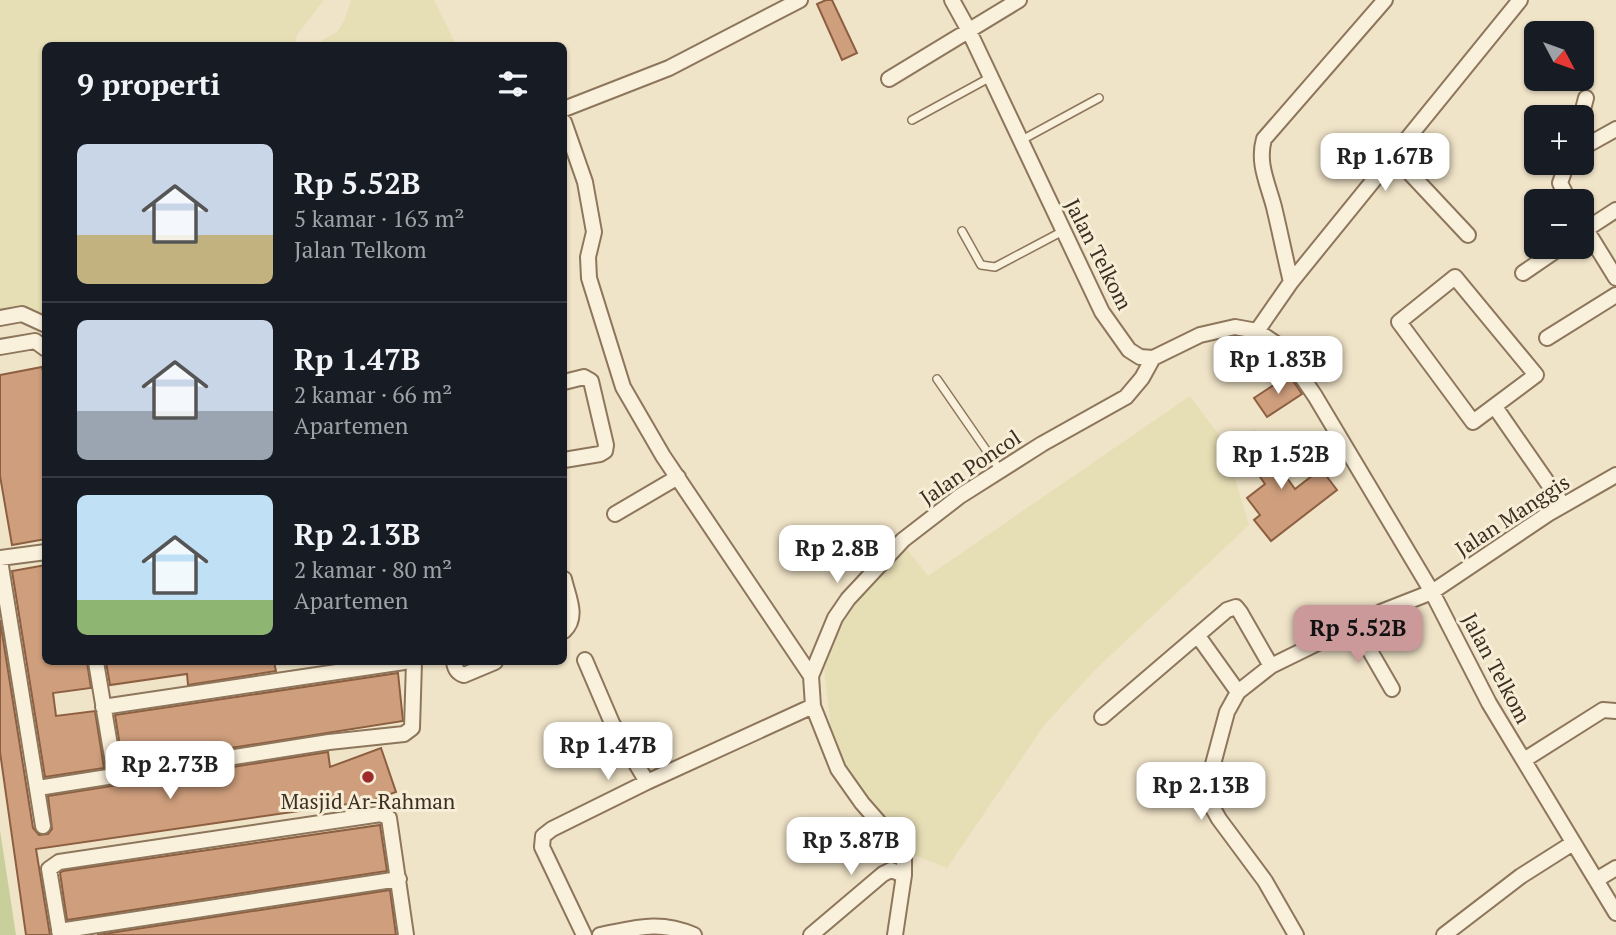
<!DOCTYPE html>
<html lang="id">
<meta charset="utf-8">
<style>
body{margin:0;font-family:"PT Serif",serif;background:#20242c;color:#f1f3f6;height:100vh;display:flex;flex-direction:column;font-size:26px;white-space:nowrap}
*{box-sizing:border-box;margin:0}
p{font-size:23px;color:#9ea1a6}
.icon{flex:none;width:38px;height:38px;fill:none;stroke:currentColor;stroke-width:2;stroke-linecap:round;stroke-linejoin:round}
.map{position:relative;flex:1;overflow:hidden}
.sheet{position:absolute;left:42px;top:42px;width:525px;height:623px;display:flex;flex-direction:column;background:#171b24;border-radius:10px;box-shadow:0 2px 5px #0004}
.sheet>*{flex:none}
.needle{width:46px;rotate:131deg}
.fabs{position:absolute;left:1524px;top:21px;display:grid;gap:14px}
.fabs a{display:grid;place-items:center;width:70px;height:70px;border-radius:10px;background:#171b24;box-shadow:0 2px 5px #0004;font-size:35px}
.price{position:absolute;translate:-50% -60px;padding:0 16px;border-radius:14px;background:#fff;color:#222;font-size:23px;line-height:46px;filter:drop-shadow(0 2px 4px #0008)}
.price::after{content:'';position:absolute;left:50%;top:42px;width:21px;height:16px;margin-left:-10px;background:inherit;clip-path:polygon(0 0,100% 0,50% 100%)}
.price.current{background:#cc999b;color:#111}
ul{padding:0;list-style:none}
li{display:flex;align-items:center;gap:21px;height:175px;padding:0 35px}
li+li{border-top:2px solid #363941}
li span{display:grid;place-items:center;flex:none;width:196px;height:140px;border-radius:10px;color:#555}
li>.icon{margin-inline-start:auto}
span .icon{width:84px;height:84px;fill:#fffc;stroke-width:1}
li b{font-size:30px}
h2{display:flex;justify-content:space-between;align-items:center;height:84px;padding:0 35px;font-size:30px}
.map>svg:first-child{display:block}
.farmland{fill:#e6deb5}
.green{fill:#c9cf9b}
.building{fill:#cf9f7d;stroke:#8d5f41;stroke-width:2}
.lines{fill:none;stroke-linecap:round;stroke-linejoin:round}
.service-casing{stroke:#8d765c;stroke-width:10}
.minor-casing{stroke:#8d765c;stroke-width:18}
.service{stroke:#faf1dc;stroke-width:7}
.minor{stroke:#faf1dc;stroke-width:14}
.poi-dot{fill:#9e2a2b;stroke:#f7eed8;stroke-width:2.5}
.labels{text-anchor:middle;dominant-baseline:central;stroke-width:6;stroke-linejoin:round;paint-order:stroke}
.street-label{font-size:21px;fill:#3d2e20;stroke:#f7eed8}
.poi-label{font-size:21px;fill:#3d2e20;stroke:#f7eed8}
</style>
<div class="map">
<svg width="1616" height="935" viewBox="0 0 1616 935">
<rect width="100%" height="100%" fill="#f0e4c8"/>
<path class="farmland" d="M 0,0 L 324,0 L 297,35 L 295,45 L 46,46 L 45,314 L 21,308 L 0,311 Z
M 351,0 L 434,0 L 456,45 L 319,45 L 321,41 L 337,32 L 344,21 Z
M 1190,396 L 1224,442 L 1249,525 L 1097,668 L 1045,724 L 947,868 L 914,855 L 850,784 L 831,732 L 824,669 L 844,616 L 906,548 L 928,576 Z"/>
<path class="green" d="M 0,830 L 16,935 L 0,935 Z"/>
<path class="building" d="M 826,0 L 832,0 L 857,53 L 842,60 L 817,4 Z
M 42,367 L 46,386 L 46,539 L 12,545 L 0,476 L 0,375 Z
M 1289,375 L 1302,394 L 1267,417 L 1254,398 Z
M 1254,432 L 1295,489 L 1321,469 L 1337,490 L 1271,541 L 1254,520 L 1260,515 L 1247,498 L 1265,484 L 1237,444 Z
M 46,565 L 46,662 L 87,662 L 91,688 L 53,693 L 56,716 L 95,711 L 104,768 L 45,777 L 12,571 Z
M 0,620 L 33,828 L 39,835 L 48,834 L 52,829 L 48,796 L 328,752 L 330,767 L 381,748 L 396,792 L 356,807 L 355,803 L 36,849 L 50,935 L 26,935 L 0,752 Z
M 106,662 L 274,662 L 276,671 L 188,685 L 187,674 L 110,685 Z
M 398,673 L 403,721 L 123,765 L 115,715 Z
M 380,825 L 387,871 L 67,920 L 60,873 L 63,871 Z
M 390,890 L 396,935 L 97,935 Z"/>
<g class="lines">
<defs>
<path id="service" d="M 912,120 L 989,78
M 1020,141 L 1099,98
M 962,231 L 981,265 L 995,267 L 1063,231
M 937,379 L 1000,470"/>
<path id="minor" d="M 952,0 L 968,29 L 1102,312 L 1129,350 L 1140,357 L 1153,358 L 1200,335 L 1235,327 L 1257,331 L 1275,343 L 1287,355 L 1315,396 L 1432,592 L 1489,703 L 1616,913
M 889,79 L 1019,0
M 564,109 L 669,68 L 800,0
M 1581,117 L 1586,98
M 564,122 L 585,182 L 594,232 L 588,257 L 589,278 L 623,387 L 663,456 L 811,676
M 1582,148 L 1616,129
M 1393,155 L 1468,235
M 1567,163 L 1560,183 L 1569,201
M 1582,223 L 1616,278
M 1582,232 L 1616,210
M 1523,273 L 1561,247
M 1455,277 L 1536,375 L 1473,422 L 1399,322 Z
M 1291,282 C 1285,257 1280,232 1274,207 C 1268,184 1257,163 1264,139 L 1385,0
M 0,318 L 22,314 L 46,325
M 1257,331 L 1291,282 L 1520,0
M 1547,338 L 1616,295
M 0,347 L 35,341 L 46,349
M 564,382 L 584,377 L 591,381 L 606,445 L 605,451 L 600,454 L 564,460
M 1495,407 L 1563,505
M 615,514 L 678,477
M 0,558 L 46,552
M 0,560 L 43,826
M 564,579 C 568,597 579,617 564,631
M 1355,625 L 1392,689
M 1198,636 L 1238,692
M 585,660 L 612,723 L 647,782
M 96,662 L 115,775
M 454,662 C 455,669 457,673 464,675 L 495,662
M 103,707 L 404,662
M 1102,717 L 1227,610 L 1236,607 L 1240,612 L 1271,666
M 1524,760 L 1603,710 L 1616,711
M 38,788 L 329,742 L 404,734 L 412,728 L 414,662
M 1596,880 L 1616,868
M 59,931 L 399,879
M 60,935 L 49,869 L 59,862 L 381,814 L 389,818 L 406,935
M 584,935 L 542,847 L 543,836 L 552,829 L 647,782 L 813,706
M 600,935 C 636,928 659,920 694,935
M 811,935 L 883,874 L 891,870 L 904,875
M 895,935 L 904,875 L 904,851 L 862,803 L 838,769 L 813,706 L 811,676 L 835,618 L 848,599 L 903,540 L 960,496 L 1042,444 L 1126,397 L 1142,378 L 1153,358
M 1296,935 L 1265,881 L 1219,819 L 1210,803 L 1208,783 L 1227,712 L 1238,692 L 1271,666 L 1381,612 L 1432,592 L 1548,514 L 1616,475
M 1444,935 L 1521,876 L 1573,843"/>
</defs>
<use href="#service" class="service-casing"/>
<use href="#minor" class="minor-casing"/>
<use href="#service" class="service"/>
<use href="#minor" class="minor"/>
</g>
<circle class="poi-dot" cx="368" cy="777" r="7"/>
<g class="labels">
<g class="street-label">
<text transform="translate(1099 254) rotate(63)">Jalan Telkom</text>
<text transform="translate(970 467) rotate(-34)">Jalan Poncol</text>
<text transform="translate(1512 515) rotate(-33)">Jalan Manggis</text>
<text transform="translate(1497 668) rotate(62)">Jalan Telkom</text>
</g>
<g class="poi-label">
<text x="368" y="801">Masjid Ar-Rahman</text>
</g>
</g>
</svg>
<div class="fabs">
<a><svg class="needle" viewBox="-14 -14 28 28"><path d="M0-13l5 13h-10z" fill="#e53935"/><path d="M0 13l5-13h-10z" fill="#9ea1a6"/></svg></a>
<a>+</a>
<a>−</a>
</div>
<b class="price" style="left:1385px;top:193px">Rp 1.67B</b>
<b class="price" style="left:1278px;top:396px">Rp 1.83B</b>
<b class="price" style="left:1281px;top:491px">Rp 1.52B</b>
<b class="price" style="left:837px;top:585px">Rp 2.8B</b>
<b class="price current" style="left:1358px;top:665px">Rp 5.52B</b>
<b class="price" style="left:608px;top:782px">Rp 1.47B</b>
<b class="price" style="left:170px;top:801px">Rp 2.73B</b>
<b class="price" style="left:1201px;top:822px">Rp 2.13B</b>
<b class="price" style="left:851px;top:877px">Rp 3.87B</b>
<section class="sheet">
<h2>9 properti<svg class="icon" aria-label="filters" viewBox="0 0 24 24"><path d="M4 7h16M4 17h16"/><circle cx="9" cy="7" r="2"/><circle cx="15" cy="17" r="2"/></svg></h2>
<ul>
<li><span style="background:linear-gradient(#c9d6e8 65%,#c2b280 0)"><svg class="icon" aria-label="home" viewBox="0 0 24 24"><path d="M3 11l9-7 9 7M6 9v11h12V9"/></svg></span><div><b>Rp 5.52B</b><p>5 kamar · 163 m²</p><p>Jalan Telkom</p></div></li>
<li><span style="background:linear-gradient(#c9d6e8 65%,#9aa5b1 0)"><svg class="icon" aria-label="home" viewBox="0 0 24 24"><path d="M3 11l9-7 9 7M6 9v11h12V9"/></svg></span><div><b>Rp 1.47B</b><p>2 kamar · 66 m²</p><p>Apartemen</p></div></li>
<li><span style="background:linear-gradient(#bfe0f5 75%,#8fb573 0)"><svg class="icon" aria-label="home" viewBox="0 0 24 24"><path d="M3 11l9-7 9 7M6 9v11h12V9"/></svg></span><div><b>Rp 2.13B</b><p>2 kamar · 80 m²</p><p>Apartemen</p></div></li>
</ul>
</section>
</div>
